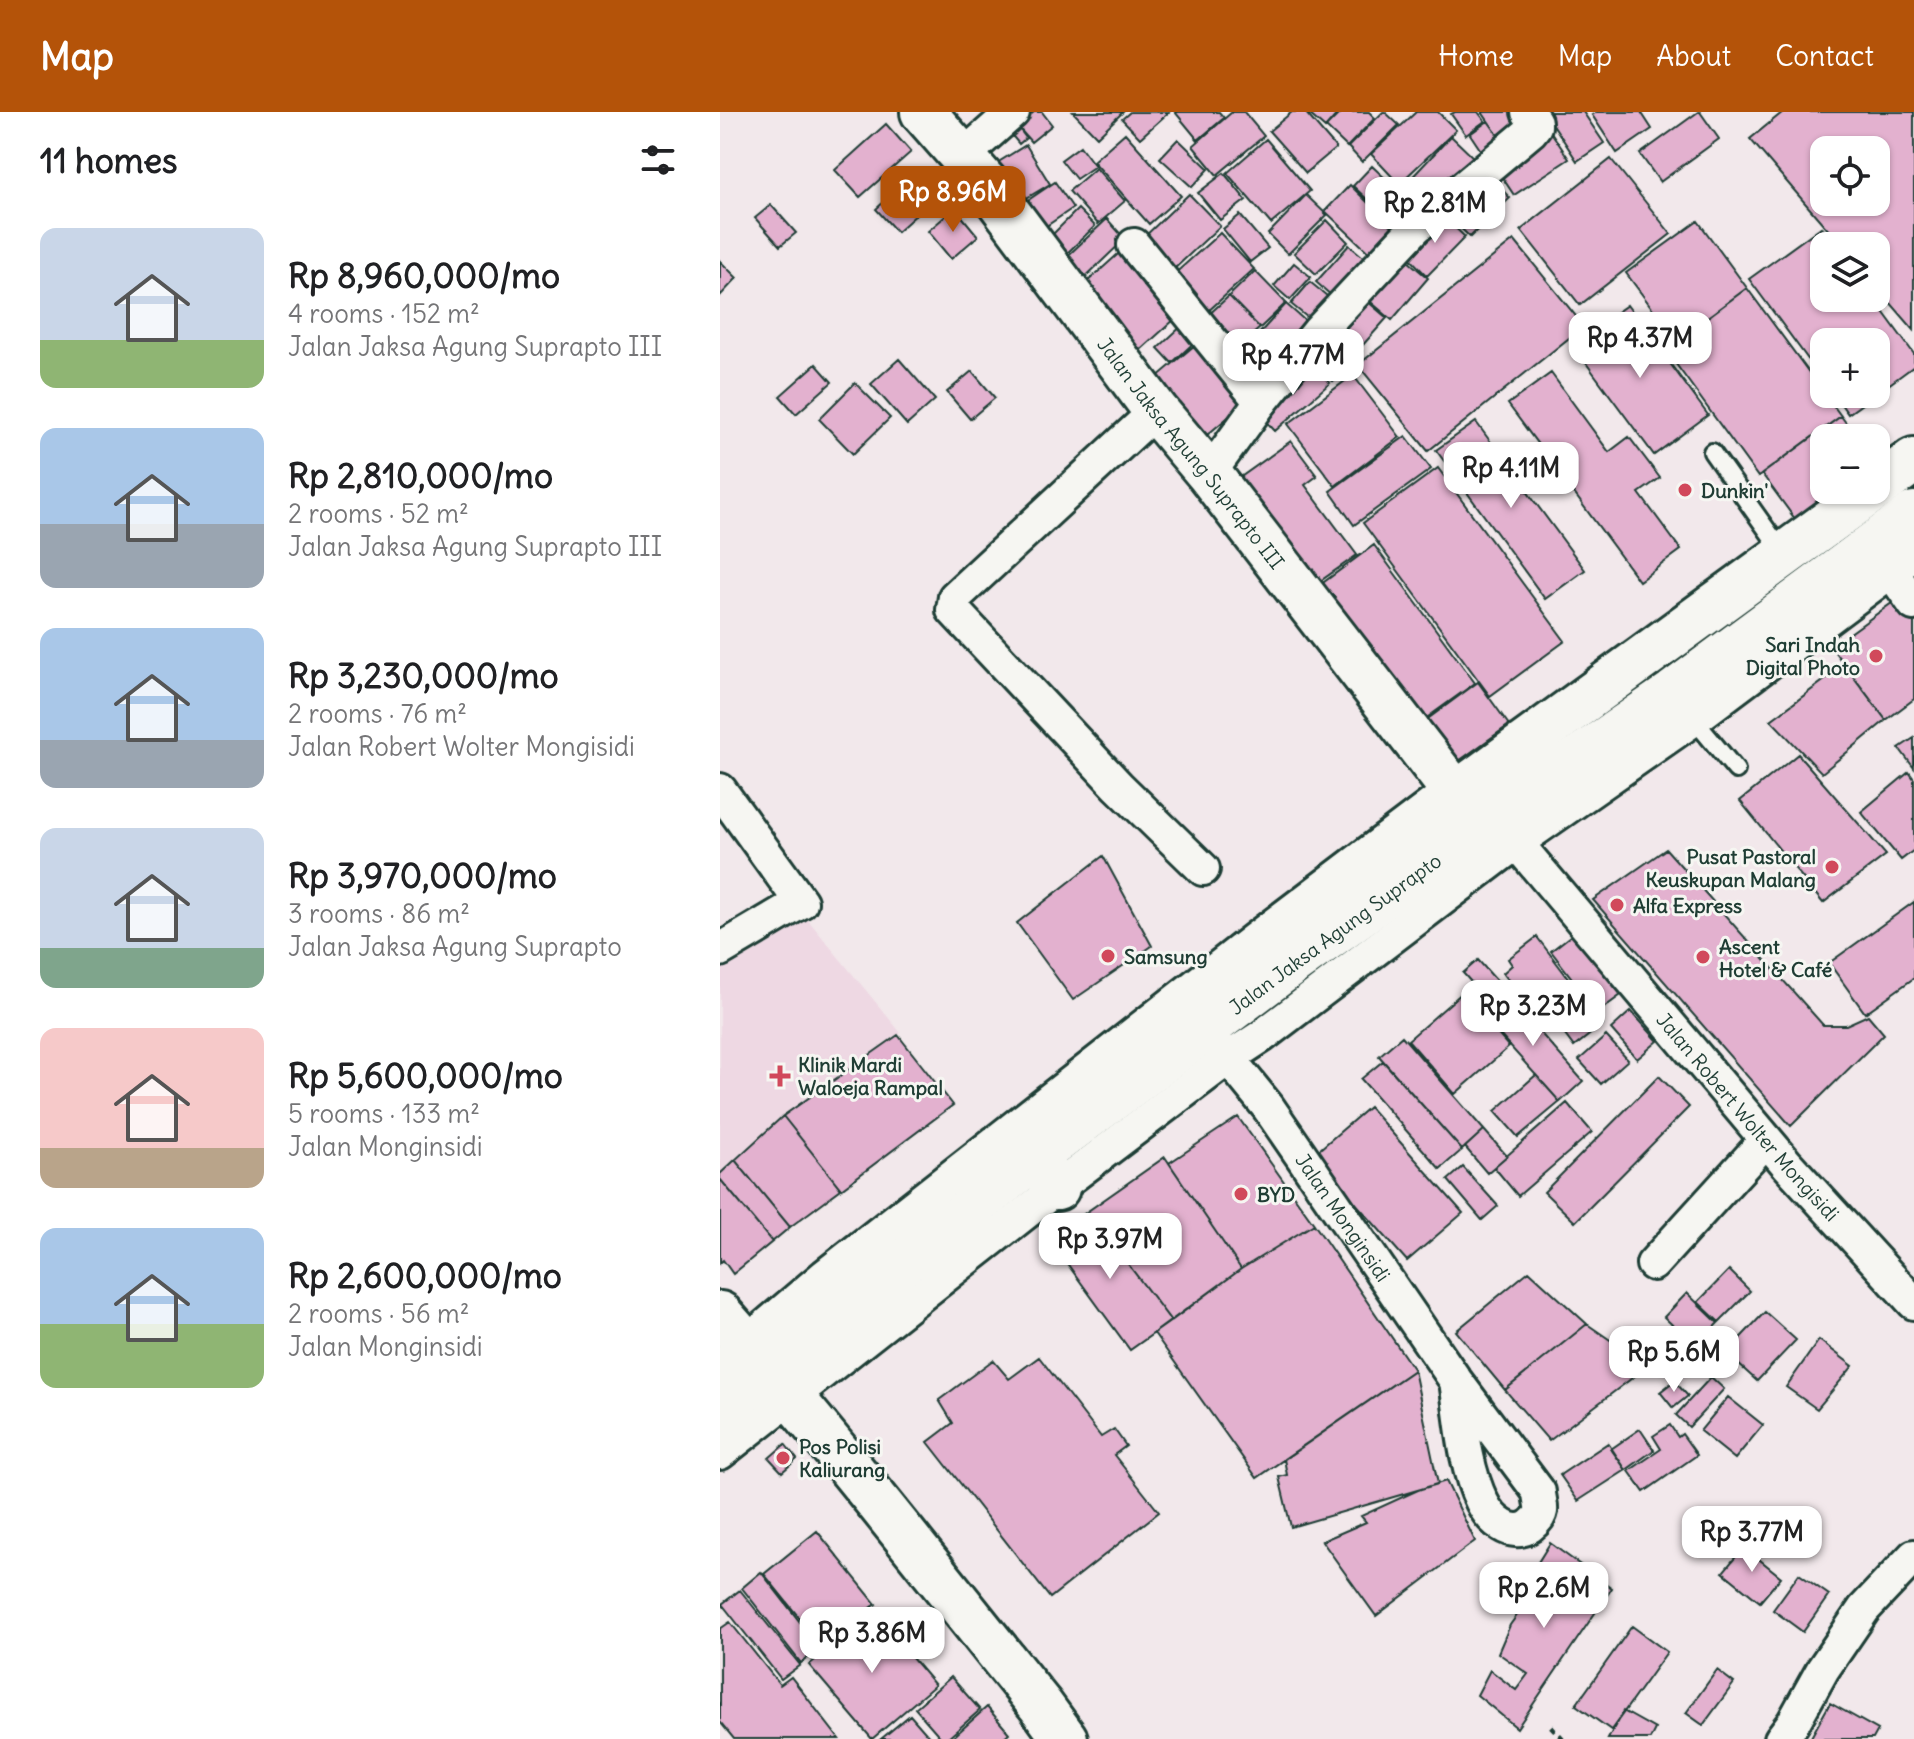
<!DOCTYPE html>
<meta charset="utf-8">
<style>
body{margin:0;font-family:Delius,sans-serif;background:#f2f2f2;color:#202124;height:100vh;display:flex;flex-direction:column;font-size:30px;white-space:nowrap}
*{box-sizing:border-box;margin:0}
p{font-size:26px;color:#757577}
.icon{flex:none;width:44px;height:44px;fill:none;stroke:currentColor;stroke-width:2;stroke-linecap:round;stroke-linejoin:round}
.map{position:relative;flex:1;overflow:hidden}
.drawer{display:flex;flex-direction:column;background:#fff;width:720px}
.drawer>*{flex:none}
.tools{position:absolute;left:1090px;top:24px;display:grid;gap:16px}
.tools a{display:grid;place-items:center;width:80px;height:80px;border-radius:16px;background:#fff;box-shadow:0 2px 6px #0004;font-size:40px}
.price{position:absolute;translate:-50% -68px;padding:0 18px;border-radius:16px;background:#fff;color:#222;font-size:26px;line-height:52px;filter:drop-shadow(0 2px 4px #0008)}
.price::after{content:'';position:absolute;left:50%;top:48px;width:24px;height:18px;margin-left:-12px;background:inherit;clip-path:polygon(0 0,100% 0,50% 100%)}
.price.on{background:#b45309;color:#fff}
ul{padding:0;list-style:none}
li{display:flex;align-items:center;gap:24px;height:200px;padding:0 40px}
li span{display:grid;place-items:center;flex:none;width:224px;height:160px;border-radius:16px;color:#555}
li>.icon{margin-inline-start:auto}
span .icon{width:96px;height:96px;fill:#fffc;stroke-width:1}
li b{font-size:34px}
h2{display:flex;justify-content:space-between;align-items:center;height:96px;padding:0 40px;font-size:34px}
header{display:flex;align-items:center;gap:48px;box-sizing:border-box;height:112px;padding:0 40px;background:#b45309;color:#fff}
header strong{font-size:38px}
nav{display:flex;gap:44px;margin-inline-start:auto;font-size:28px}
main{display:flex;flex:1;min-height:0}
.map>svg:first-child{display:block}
.built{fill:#eed8e3}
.building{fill:#e3b1cf;stroke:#1f3d34;stroke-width:2;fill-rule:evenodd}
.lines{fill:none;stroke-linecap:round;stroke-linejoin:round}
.lane-casing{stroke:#1f3d34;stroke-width:22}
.street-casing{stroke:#1f3d34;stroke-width:38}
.secondary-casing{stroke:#1f3d34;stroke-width:50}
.primary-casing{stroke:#1f3d34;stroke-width:50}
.path{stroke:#1f3d34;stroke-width:5;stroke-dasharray:6 6;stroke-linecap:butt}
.lane{stroke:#f6f6f2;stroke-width:16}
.street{stroke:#f6f6f2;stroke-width:32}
.secondary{stroke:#f6f6f2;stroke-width:44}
.primary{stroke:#f6f6f2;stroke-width:44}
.poi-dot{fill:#d1495b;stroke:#f6f6f2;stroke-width:3}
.labels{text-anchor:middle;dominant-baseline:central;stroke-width:6;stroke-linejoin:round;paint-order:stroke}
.street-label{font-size:20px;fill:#1f3d34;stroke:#f6f6f2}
.poi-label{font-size:20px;font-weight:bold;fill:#1f3d34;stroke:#f6f6f2;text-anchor:start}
</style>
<header>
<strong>Map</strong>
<nav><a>Home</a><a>Map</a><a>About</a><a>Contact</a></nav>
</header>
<main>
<section class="drawer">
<h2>11 homes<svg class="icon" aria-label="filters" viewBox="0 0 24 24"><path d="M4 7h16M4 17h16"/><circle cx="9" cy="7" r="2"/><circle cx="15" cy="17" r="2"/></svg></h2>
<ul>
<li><span style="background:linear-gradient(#c9d6e8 70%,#8fb573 0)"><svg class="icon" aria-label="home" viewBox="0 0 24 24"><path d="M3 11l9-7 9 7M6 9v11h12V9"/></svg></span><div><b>Rp 8,960,000/mo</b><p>4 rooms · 152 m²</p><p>Jalan Jaksa Agung Suprapto III</p></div></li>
<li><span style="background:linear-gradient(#a9c7e8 60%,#9aa5b1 0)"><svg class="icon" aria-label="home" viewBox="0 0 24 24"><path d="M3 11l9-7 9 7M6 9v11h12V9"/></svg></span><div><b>Rp 2,810,000/mo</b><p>2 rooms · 52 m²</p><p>Jalan Jaksa Agung Suprapto III</p></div></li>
<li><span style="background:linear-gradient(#a9c7e8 70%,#9aa5b1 0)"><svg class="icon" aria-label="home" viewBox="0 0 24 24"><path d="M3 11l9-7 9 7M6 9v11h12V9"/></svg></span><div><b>Rp 3,230,000/mo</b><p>2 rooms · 76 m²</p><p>Jalan Robert Wolter Mongisidi</p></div></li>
<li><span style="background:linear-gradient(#c9d6e8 75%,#7fa58c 0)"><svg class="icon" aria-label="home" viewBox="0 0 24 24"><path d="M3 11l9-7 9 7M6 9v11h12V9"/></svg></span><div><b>Rp 3,970,000/mo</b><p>3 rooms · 86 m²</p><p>Jalan Jaksa Agung Suprapto</p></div></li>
<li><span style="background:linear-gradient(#f6c9c9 75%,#b9a48a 0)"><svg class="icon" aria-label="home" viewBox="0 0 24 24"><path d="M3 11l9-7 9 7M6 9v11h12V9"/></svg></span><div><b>Rp 5,600,000/mo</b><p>5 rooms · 133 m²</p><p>Jalan Monginsidi</p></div></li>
<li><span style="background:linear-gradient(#a9c7e8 60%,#8fb573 0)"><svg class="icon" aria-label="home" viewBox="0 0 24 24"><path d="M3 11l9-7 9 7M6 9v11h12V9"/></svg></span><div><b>Rp 2,600,000/mo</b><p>2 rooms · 56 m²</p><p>Jalan Monginsidi</p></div></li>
</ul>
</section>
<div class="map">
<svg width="1194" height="1627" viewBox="0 0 1194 1627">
<rect width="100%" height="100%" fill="#f2e8eb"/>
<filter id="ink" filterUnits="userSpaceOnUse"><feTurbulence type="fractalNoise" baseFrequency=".0125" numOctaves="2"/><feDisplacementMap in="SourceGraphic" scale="16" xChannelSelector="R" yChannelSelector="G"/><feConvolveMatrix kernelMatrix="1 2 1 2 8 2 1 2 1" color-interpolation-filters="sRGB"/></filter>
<g filter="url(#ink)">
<path class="built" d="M 79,797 L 181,921 L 63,1004 L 0,1062 L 0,847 Z"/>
<path class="building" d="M 314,0 L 322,0 L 332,13 L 311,30 L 297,14 Z
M 353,0 L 403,0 L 377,25 Z
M 410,0 L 449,0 L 420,26 L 402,7 Z
M 455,0 L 499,0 L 504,6 L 478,28 Z
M 512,0 L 524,0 L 544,24 L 497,63 L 473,34 Z
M 572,0 L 585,0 L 616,36 L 586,61 L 549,19 Z
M 587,0 L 619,0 L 605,16 Z
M 621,0 L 649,0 L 655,6 L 627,35 L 606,15 Z
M 663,0 L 665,0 L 679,13 L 642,50 L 628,35 Z
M 696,0 L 718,0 L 736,18 L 679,72 L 651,42 Z
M 735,0 L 758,0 L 765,9 L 746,23 L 731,2 Z
M 762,0 L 806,0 L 782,29 Z
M 825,0 L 863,0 L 884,31 L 857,49 Z
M 877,0 L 921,0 L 932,17 L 897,41 L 872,3 Z
M 978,0 L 980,0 L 999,27 L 940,70 L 920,42 Z
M 1063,0 L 1194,0 L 1194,218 L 1156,174 L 1156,134 L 1122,134 L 1030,27 ZM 1104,38 L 1156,38 L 1156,90 L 1104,90 Z
M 768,9 L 785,33 L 766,46 L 750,22 Z
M 166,12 L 191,40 L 140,85 L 115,58 Z
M 297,14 L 306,26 L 299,32 L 289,20 Z
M 829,17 L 849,47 L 794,83 L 774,53 Z
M 405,21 L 461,84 L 429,112 L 373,49 Z
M 731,24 L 757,49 L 709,100 L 683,75 Z
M 458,27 L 489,57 L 472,75 L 440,46 Z
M 546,27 L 590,79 L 551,112 L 507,61 Z
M 306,33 L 330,72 L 288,97 L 264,59 Z
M 360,34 L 375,54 L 356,67 L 341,48 Z
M 891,47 L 951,122 L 860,193 L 801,118 Z
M 652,54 L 704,103 L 685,123 L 633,74 Z
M 376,56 L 405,89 L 378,112 L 349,79 Z
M 504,61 L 526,88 L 500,108 L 478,81 Z
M 766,61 L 790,86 L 750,125 L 725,101 Z
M 335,70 L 353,96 L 313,123 L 295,97 Z
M 630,73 L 684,126 L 660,151 L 605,99 Z
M 177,78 L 198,101 L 177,120 L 156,97 Z
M 469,82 L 500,114 L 452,159 L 422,127 Z
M 586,83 L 607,103 L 568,142 L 548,122 Z
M 51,93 L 76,121 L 60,134 L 35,106 Z
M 235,96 L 258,124 L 231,147 L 208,119 Z
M 358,97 L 375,114 L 339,149 L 323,132 Z
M 520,103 L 548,136 L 530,150 L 503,117 Z
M 722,103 L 745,125 L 707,164 L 685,141 Z
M 387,107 L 405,127 L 358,172 L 339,152 Z
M 607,108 L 628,130 L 596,162 L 574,141 Z
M 978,109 L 1027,176 L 956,228 L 906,161 Z
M 1101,115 L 1114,134 L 1104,134 L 1104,186 L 1153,186 L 1194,242 L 1194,254 L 1156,282 L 1156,230 L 1104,230 L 1104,269 L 1029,167 Z
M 500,121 L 534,157 L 485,202 L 451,165 Z
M 794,128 L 864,214 L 708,339 L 638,253 Z
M 629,133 L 655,155 L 621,192 L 596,170 Z
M 407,134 L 465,198 L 415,243 L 357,179 Z
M 681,143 L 708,166 L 672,208 L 645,185 Z
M 0,149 L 17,166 L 0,184 Z
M 574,151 L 591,165 L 570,188 L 554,174 Z
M 535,159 L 566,191 L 540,216 L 509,184 Z
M 590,170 L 618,193 L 599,215 L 571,192 Z
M 1027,176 L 1121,304 L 1038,365 L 945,237 Z
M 640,183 L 667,206 L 641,235 L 615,212 Z
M 509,184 L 540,216 L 515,238 L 485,206 Z
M 566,192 L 598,220 L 543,282 L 511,253 Z
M 907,193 L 988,303 L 934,343 L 852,232 Z
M 465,211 L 479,226 L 452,251 L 438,236 Z
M 619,217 L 642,239 L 613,269 L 589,247 Z
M 482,227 L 532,285 L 487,323 L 437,265 Z
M 179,247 L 215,288 L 187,313 L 151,272 Z
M 592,250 L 610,271 L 555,319 L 536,298 Z
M 96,252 L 112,270 L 76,302 L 60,284 Z
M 252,259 L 275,286 L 250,307 L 227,280 Z
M 831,261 L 889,340 L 909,325 L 940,366 L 919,381 L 961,438 L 919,469 L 788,292 Z
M 633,263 L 680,325 L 615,374 L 568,312 Z
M 135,271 L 170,306 L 133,342 L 99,307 Z
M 1114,282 L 1156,282 L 1128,302 Z
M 1121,304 L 1137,326 L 1104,326 L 1104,378 L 1124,378 L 1078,411 L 1042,362 Z
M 756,310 L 865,458 L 825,487 L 716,338 Z
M 686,324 L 711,357 L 634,413 L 610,379 Z
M 571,329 L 597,364 L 585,373 L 637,443 L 589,477 L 511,372 Z
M 718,356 L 845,529 L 770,584 L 643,411 Z
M 654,433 L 755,571 L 701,610 L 600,473 Z
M 1183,483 L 1194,500 L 1194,587 L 1166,608 L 1111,535 Z
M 1125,553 L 1166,608 L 1102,661 L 1051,608 Z
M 758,570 L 789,613 L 736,651 L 705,609 Z
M 1194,626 L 1194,656 L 1179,636 Z
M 1078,642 L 1166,743 L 1103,791 L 1020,689 Z
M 1189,660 L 1194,667 L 1194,738 L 1181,748 L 1141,700 Z
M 946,737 L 1103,913 L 1126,913 L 1148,903 L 1164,922 L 1071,1014 L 873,788 Z
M 383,744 L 432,834 L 353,888 L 297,811 Z
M 1194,790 L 1194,866 L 1145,901 L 1109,851 Z
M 854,821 L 901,883 L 878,900 L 831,839 Z
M 817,825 L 883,912 L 854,935 L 833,907 L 823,914 L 783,861 L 792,853 L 788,847 Z
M 758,848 L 783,876 L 768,889 L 743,861 Z
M 742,881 L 789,935 L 735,982 L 688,928 Z
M 786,882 L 863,969 L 840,990 L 762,903 Z
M 911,899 L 938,929 L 917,947 L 891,917 Z
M 178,923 L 233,993 L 121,1077 L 63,1004 Z
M 682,924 L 764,1018 L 742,1038 L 659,944 Z
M 886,924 L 908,948 L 881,972 L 859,948 Z
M 663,949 L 742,1038 L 720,1057 L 641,967 Z
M 816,963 L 840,990 L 798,1025 L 775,999 Z
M 939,964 L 969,995 L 855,1110 L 824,1080 Z
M 847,991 L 872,1020 L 798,1084 L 774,1055 Z
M 649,995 L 743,1101 L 687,1149 L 593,1043 Z
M 63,1004 L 121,1077 L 70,1115 L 15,1048 Z
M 518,1005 L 594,1112 L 521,1157 L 449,1051 Z
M 764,1018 L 787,1044 L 767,1061 L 745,1035 Z
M 445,1045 L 521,1157 L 451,1209 L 368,1099 Z
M 15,1048 L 70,1115 L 52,1130 L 0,1067 L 0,1062 Z
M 743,1055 L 778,1094 L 762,1108 L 728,1068 Z
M 0,1067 L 52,1130 L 13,1162 L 3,1148 L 0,1151 Z
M 368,1099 L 451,1209 L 410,1238 L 330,1128 Z
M 594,1112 L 694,1258 L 537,1366 L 434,1221 L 521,1157 Z
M 1009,1158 L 1030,1179 L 999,1210 L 978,1190 Z
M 809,1159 L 867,1212 L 785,1278 L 736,1219 Z
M 967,1181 L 998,1211 L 975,1235 L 944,1205 Z
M 1045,1200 L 1076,1228 L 1037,1269 L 1006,1241 Z
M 867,1212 L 928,1254 L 829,1329 L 785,1278 Z
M 1099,1228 L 1133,1254 L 1097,1297 L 1066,1275 Z
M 319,1245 L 381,1325 L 394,1317 L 406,1334 L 394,1343 L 439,1400 L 330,1486 L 208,1330 L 233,1311 L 219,1288 L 273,1248 L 289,1267 Z
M 694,1258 L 718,1372 L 571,1415 L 559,1365 L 567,1363 L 564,1347 Z
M 991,1265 L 1004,1277 L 969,1315 L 956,1303 Z
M 954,1269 L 968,1284 L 953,1296 L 940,1280 Z
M 1008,1285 L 1043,1313 L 1015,1347 L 980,1319 Z
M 950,1313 L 958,1325 L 962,1322 L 977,1343 L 924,1380 L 909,1359 L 941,1337 L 933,1324 Z
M 920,1317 L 934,1338 L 906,1358 L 891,1337 Z
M 888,1331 L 906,1358 L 858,1389 L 840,1363 Z
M 65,1332 L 77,1347 L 62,1360 L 49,1346 Z
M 726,1369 L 755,1429 L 656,1504 L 602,1429 L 646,1410 L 641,1404 L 698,1378 Z
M 97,1419 L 156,1492 L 102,1534 L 44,1462 Z
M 830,1431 L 892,1476 L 797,1616 L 757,1583 L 770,1558 L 796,1578 L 808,1562 L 778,1541 L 790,1513 L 810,1485 L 802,1476 Z
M 1024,1435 L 1061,1465 L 1040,1490 L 1003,1460 Z
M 41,1460 L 100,1536 L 81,1551 L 22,1476 Z
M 1079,1462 L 1109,1483 L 1083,1520 L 1053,1498 Z
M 20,1478 L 80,1553 L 61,1567 L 2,1492 Z
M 152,1499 L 215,1573 L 152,1627 L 89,1553 Z
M 10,1510 L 60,1573 L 71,1565 L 119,1627 L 14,1627 L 0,1610 L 0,1517 Z
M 912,1514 L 947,1540 L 891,1618 L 856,1593 Z
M 997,1558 L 1014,1571 L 983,1613 L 966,1601 Z
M 231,1565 L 260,1598 L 227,1627 L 222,1627 L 195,1596 Z
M 1110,1591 L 1158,1618 L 1153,1627 L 1090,1627 Z
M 267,1595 L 289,1621 L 282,1627 L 231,1627 Z
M 903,1599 L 935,1617 L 930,1627 L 888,1627 Z
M 190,1603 L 211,1627 L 161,1627 Z"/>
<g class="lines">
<defs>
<path id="lane" d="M 992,340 L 1064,442
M 971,604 L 1016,658"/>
<g id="street">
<path d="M 242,45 L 293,0"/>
<path d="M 414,133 L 541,290"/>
<path d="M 436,299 L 235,485 L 233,498 L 398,674 L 483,757"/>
<path d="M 489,362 L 541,290 L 598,220 L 695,116 L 811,19 L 815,14 L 815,10 L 808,0"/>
<path d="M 1171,459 L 1194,492"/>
<path d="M 0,678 L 81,790 L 0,838"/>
<path id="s1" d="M 784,716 L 1066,1051 L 1194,1191"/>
<path id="s2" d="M 496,931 L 548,995 L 736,1269 L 819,1380 C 819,1386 822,1394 821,1399 C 820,1405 815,1410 810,1414 C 791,1427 770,1407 762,1390 C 744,1353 742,1309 736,1269"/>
<path d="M 933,1152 L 1046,1028"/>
<path d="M 0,1341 L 337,1076 L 507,947 L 542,924 L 796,731 L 974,607 L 1194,442"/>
<path d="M 1061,1627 L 1073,1611 L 1103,1557 L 1144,1497 L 1194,1444"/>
</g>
<g id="secondary">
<path id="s3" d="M 203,0 L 268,74 L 436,299 L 489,362 L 736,682"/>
<path d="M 0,1202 C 112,1329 215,1462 321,1594 L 345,1627"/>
</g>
<g id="primary">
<path d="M 1156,376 L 1194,348"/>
<path d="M 315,1045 L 337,1076"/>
<path d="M 2,1259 L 109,1168 L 538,832 L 736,682 L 1153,378"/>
<path id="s4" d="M 0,1298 L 315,1045 L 565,857 L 775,704 L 953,581 L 1194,402"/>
</g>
</defs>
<use href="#lane" class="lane-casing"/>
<use href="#street" class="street-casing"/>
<use href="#secondary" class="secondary-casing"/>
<use href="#primary" class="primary-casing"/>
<path class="path" d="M 831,1614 L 843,1627"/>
<use href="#lane" class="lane"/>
<use href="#street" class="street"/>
<use href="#secondary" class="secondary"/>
<use href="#primary" class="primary"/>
</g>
</g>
<g class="poi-dot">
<circle cx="965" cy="378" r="8"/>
<circle cx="1156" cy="544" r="8"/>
<circle cx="1112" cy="755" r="8"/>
<circle cx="897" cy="793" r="8"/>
<circle cx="388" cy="844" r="8"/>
<circle cx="983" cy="845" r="8"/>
<path d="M56 952h8v8h8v8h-8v8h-8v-8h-8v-8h8z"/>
<circle cx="521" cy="1082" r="8"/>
<circle cx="63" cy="1346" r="8"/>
</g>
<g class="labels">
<g class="street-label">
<text stroke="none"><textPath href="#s3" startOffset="434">Jalan Jaksa Agung Suprapto III</textPath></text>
<text stroke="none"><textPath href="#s4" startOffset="778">Jalan Jaksa Agung Suprapto</textPath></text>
<text stroke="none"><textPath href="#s1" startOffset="378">Jalan Robert Wolter Mongisidi</textPath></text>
<text stroke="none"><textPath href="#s2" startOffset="216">Jalan Monginsidi</textPath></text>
</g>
<g class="poi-label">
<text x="981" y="378">Dunkin'</text>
<text x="1140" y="532" text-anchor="end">Sari Indah<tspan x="1140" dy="23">Digital Photo</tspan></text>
<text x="1096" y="744" text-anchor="end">Pusat Pastoral<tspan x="1096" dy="23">Keuskupan Malang</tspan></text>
<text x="913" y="793">Alfa Express</text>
<text x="999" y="834">Ascent<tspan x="999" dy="23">Hotel &amp; Café</tspan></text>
<text x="404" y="844">Samsung</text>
<text x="78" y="952">Klinik Mardi<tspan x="78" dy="23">Waloeja Rampal</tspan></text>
<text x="537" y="1082">BYD</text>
<text x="79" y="1334">Pos Polisi<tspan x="79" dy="23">Kaliurang</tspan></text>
</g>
</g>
</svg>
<div class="tools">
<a><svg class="icon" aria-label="locate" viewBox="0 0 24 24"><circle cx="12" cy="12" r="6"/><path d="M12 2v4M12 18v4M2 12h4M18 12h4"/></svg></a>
<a><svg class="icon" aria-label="layers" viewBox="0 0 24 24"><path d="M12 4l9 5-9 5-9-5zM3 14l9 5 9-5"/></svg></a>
<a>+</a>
<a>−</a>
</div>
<b class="price on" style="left:233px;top:122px">Rp 8.96M</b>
<b class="price" style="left:715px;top:133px">Rp 2.81M</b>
<b class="price" style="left:920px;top:268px">Rp 4.37M</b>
<b class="price" style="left:573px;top:285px">Rp 4.77M</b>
<b class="price" style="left:791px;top:398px">Rp 4.11M</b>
<b class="price" style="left:813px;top:936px">Rp 3.23M</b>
<b class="price" style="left:390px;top:1169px">Rp 3.97M</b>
<b class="price" style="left:954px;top:1282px">Rp 5.6M</b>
<b class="price" style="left:1032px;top:1462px">Rp 3.77M</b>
<b class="price" style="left:824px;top:1518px">Rp 2.6M</b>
<b class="price" style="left:152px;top:1563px">Rp 3.86M</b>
</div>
</main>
